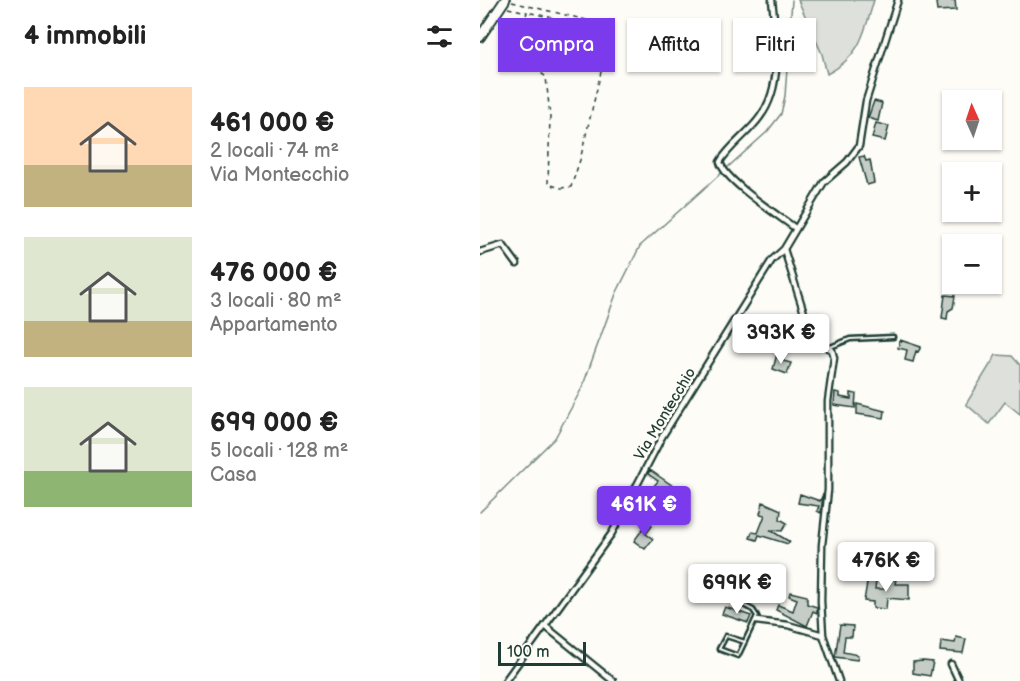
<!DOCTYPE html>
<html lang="it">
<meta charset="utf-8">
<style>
body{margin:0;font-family:"Balsamiq Sans",sans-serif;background:#f2f2f2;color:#222;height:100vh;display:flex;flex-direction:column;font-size:22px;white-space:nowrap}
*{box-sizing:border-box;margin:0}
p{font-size:20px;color:#767676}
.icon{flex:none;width:33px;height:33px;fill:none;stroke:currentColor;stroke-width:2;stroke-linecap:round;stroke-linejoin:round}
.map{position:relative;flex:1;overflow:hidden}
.panel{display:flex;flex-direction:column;background:#fff;width:480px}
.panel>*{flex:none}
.hud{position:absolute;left:18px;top:18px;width:432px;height:54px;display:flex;gap:12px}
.needle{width:39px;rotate:357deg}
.fabs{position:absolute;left:462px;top:90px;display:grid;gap:12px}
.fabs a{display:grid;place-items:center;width:60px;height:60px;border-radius:0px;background:#fff;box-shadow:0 2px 4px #0004;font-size:30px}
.scale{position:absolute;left:18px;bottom:15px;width:88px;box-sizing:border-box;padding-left:6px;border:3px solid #1f3d34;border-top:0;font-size:16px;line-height:21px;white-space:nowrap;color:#1f3d34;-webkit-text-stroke:4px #fdfcf7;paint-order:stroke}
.price{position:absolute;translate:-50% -51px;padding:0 14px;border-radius:6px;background:#fff;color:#222;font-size:20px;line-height:39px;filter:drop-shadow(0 2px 3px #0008)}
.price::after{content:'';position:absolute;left:50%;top:36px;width:18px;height:14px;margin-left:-9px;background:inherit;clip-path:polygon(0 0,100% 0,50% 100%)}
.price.on{background:#7c3aed;color:#fff}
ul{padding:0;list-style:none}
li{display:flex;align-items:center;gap:18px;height:150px;padding:0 24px}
li span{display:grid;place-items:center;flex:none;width:168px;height:120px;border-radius:0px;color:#555}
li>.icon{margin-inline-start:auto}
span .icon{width:72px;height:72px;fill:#fffc;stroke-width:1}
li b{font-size:26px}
h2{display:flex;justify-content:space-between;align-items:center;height:72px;padding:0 24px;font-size:26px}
.chip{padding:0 21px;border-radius:0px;background:#fff;box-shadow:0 2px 4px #0004;font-size:21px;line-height:54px}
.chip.on{background:#7c3aed;color:#fff}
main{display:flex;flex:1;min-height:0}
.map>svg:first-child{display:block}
.green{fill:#dde0db;stroke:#7e8e88;stroke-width:1.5}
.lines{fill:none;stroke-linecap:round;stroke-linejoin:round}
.stream{stroke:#75877f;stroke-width:1.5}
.building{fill:#c6cdc7;stroke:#1f3d34;stroke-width:1.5}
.lane-casing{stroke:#1f3d34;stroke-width:7}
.street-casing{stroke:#1f3d34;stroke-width:9}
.primary-casing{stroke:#1f3d34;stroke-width:12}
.path{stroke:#1f3d34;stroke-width:1.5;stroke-dasharray:4.5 4.5;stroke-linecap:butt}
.lane{stroke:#fdfcf7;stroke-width:2}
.street{stroke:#fdfcf7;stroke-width:4.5}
.primary{stroke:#fdfcf7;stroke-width:8}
.labels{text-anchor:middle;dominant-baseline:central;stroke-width:5;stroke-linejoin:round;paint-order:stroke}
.street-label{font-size:15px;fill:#1f3d34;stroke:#fdfcf7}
</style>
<main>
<section class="panel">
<h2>4 immobili<svg class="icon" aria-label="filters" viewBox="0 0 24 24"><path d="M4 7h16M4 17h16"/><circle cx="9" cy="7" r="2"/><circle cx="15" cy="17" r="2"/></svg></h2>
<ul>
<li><span style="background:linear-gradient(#ffd9b3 65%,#c2b280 0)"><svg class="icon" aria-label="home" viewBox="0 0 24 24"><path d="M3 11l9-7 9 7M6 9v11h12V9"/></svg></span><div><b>461 000 €</b><p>2 locali · 74 m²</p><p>Via Montecchio</p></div></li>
<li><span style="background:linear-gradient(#dfe7d0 70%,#c2b280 0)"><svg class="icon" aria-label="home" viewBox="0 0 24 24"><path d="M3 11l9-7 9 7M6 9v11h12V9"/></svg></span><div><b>476 000 €</b><p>3 locali · 80 m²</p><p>Appartamento</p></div></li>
<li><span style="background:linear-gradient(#dfe7d0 70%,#8fb573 0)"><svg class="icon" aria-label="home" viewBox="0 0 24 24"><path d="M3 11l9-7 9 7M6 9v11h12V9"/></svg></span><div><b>699 000 €</b><p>5 locali · 128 m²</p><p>Casa</p></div></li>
</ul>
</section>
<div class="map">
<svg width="540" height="681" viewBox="0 0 540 681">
<rect width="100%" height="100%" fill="#fdfcf7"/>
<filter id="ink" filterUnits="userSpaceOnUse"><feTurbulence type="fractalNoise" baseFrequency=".0167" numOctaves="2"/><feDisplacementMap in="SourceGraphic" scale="12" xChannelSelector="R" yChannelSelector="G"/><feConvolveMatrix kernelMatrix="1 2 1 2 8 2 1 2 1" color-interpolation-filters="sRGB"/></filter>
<g filter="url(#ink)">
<path class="green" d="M 318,0 L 394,0 C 384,34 380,57 347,74 L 342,54 Z
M 516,355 L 532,356 L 540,365 L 540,414 L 525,402 L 509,424 L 486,404 Z"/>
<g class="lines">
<path class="stream" d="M 0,512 L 75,438 L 102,388 L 136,294 L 160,246 L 287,132 L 301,114 L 305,96 L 312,0"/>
</g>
<path class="building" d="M 464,0 L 475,0 L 476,10 L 457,11 L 456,2 Z
M 87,20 L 118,27 L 111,54 L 100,52 L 102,43 L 88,40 L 86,47 L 81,46 Z
M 394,101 L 402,103 L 398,121 L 388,118 Z
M 396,123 L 409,126 L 405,141 L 392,138 Z
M 384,156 L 386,161 L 390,160 L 394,183 L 387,185 L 379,157 Z
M 465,295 L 475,296 L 473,308 L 468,311 L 467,319 L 462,318 Z
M 420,340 L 441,347 L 438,352 L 436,351 L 433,362 L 425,360 L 427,350 L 418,348 Z
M 297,354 L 304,356 L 303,361 L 311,363 L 307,374 L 293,369 Z
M 355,392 L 360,393 L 360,397 L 371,399 L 371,393 L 376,394 L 375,408 L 354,405 Z
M 377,404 L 405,411 L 404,418 L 377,414 Z
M 170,470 L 203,493 L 195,503 L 173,487 L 178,481 L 168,474 Z
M 320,494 L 340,501 L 343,494 L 341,513 L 337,511 L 339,506 L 318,503 Z
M 283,502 L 301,510 L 300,519 L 307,523 L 302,531 L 290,530 L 310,542 L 308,544 L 279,535 L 277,540 L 270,538 L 272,532 L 278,533 L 285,515 L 280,514 Z
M 167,523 L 172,526 L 166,534 L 173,539 L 165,549 L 154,541 Z
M 407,579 L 416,579 L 415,584 L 429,584 L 429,600 L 407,598 L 406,609 L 393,608 L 393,602 L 384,601 L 387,583 L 389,580 L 396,581 L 395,589 L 406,589 Z
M 310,592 L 327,596 L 327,604 L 337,607 L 337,613 L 333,611 L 327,626 L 296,610 L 298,605 L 313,611 L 317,599 L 309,596 Z
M 245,607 L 271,616 L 268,623 L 242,614 Z
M 360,625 L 373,626 L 372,637 L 365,637 L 363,652 L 378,655 L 377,660 L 355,657 Z
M 476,637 L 486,639 L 483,653 L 460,651 L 461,641 L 475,643 Z
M 443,661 L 453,662 L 450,676 L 433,673 L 433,662 Z"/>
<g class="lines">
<defs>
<path id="lane" d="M 348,348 L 370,339 L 413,337
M 248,597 L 273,610 L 277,616 L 258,656 L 239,649 L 246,636 L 265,642"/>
<path id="street" d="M 292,0 C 296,37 304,85 280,117 C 269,133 249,146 240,162 C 245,181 298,215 315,228
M 304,249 L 330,332 L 336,341 L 352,350 L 354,358 L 348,401 L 348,490 L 342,545 L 341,601 L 343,635 L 359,681
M 0,252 L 23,245 L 37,264
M 276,621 L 308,625 L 343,635
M 65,626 L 133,681
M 471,664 L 479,681
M 25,681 L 132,533 L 183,435 L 292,260 L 304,249 L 344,182 L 367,162 L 379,146 L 386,101 L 418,0"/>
<path id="primary" d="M 0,37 L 25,0"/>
</defs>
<use href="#lane" class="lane-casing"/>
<use href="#street" class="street-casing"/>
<use href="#primary" class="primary-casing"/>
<path class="path" d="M 32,2 L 123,24 L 130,34 L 100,160 L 91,187 L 81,188 L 68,184 L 70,116 L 66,77 L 45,60
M 28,8 L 47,12 L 45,19
M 22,16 L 23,28 L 42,33 L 44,26
M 23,18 L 40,22 L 44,26 L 49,24 L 45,19 L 40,22
M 49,24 L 74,27 L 81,31
M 42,33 L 69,39 C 64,31 65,23 74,18 L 47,12"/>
<use href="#lane" class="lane"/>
<use href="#street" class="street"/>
<use href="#primary" class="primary"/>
</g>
</g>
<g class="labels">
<g class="street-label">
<text transform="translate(185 414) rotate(-59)">Via Montecchio</text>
</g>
</g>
</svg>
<div class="fabs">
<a><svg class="needle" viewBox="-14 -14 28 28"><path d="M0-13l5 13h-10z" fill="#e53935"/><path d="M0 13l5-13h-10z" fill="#767676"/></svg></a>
<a>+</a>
<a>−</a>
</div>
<div class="scale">100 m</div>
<b class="price" style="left:301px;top:365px">393K €</b>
<b class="price on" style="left:164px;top:537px">461K €</b>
<b class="price" style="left:406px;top:593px">476K €</b>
<b class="price" style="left:257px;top:615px">699K €</b>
<div class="hud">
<a class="chip on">Compra</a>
<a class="chip">Affitta</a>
<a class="chip">Filtri</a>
</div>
</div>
</main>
